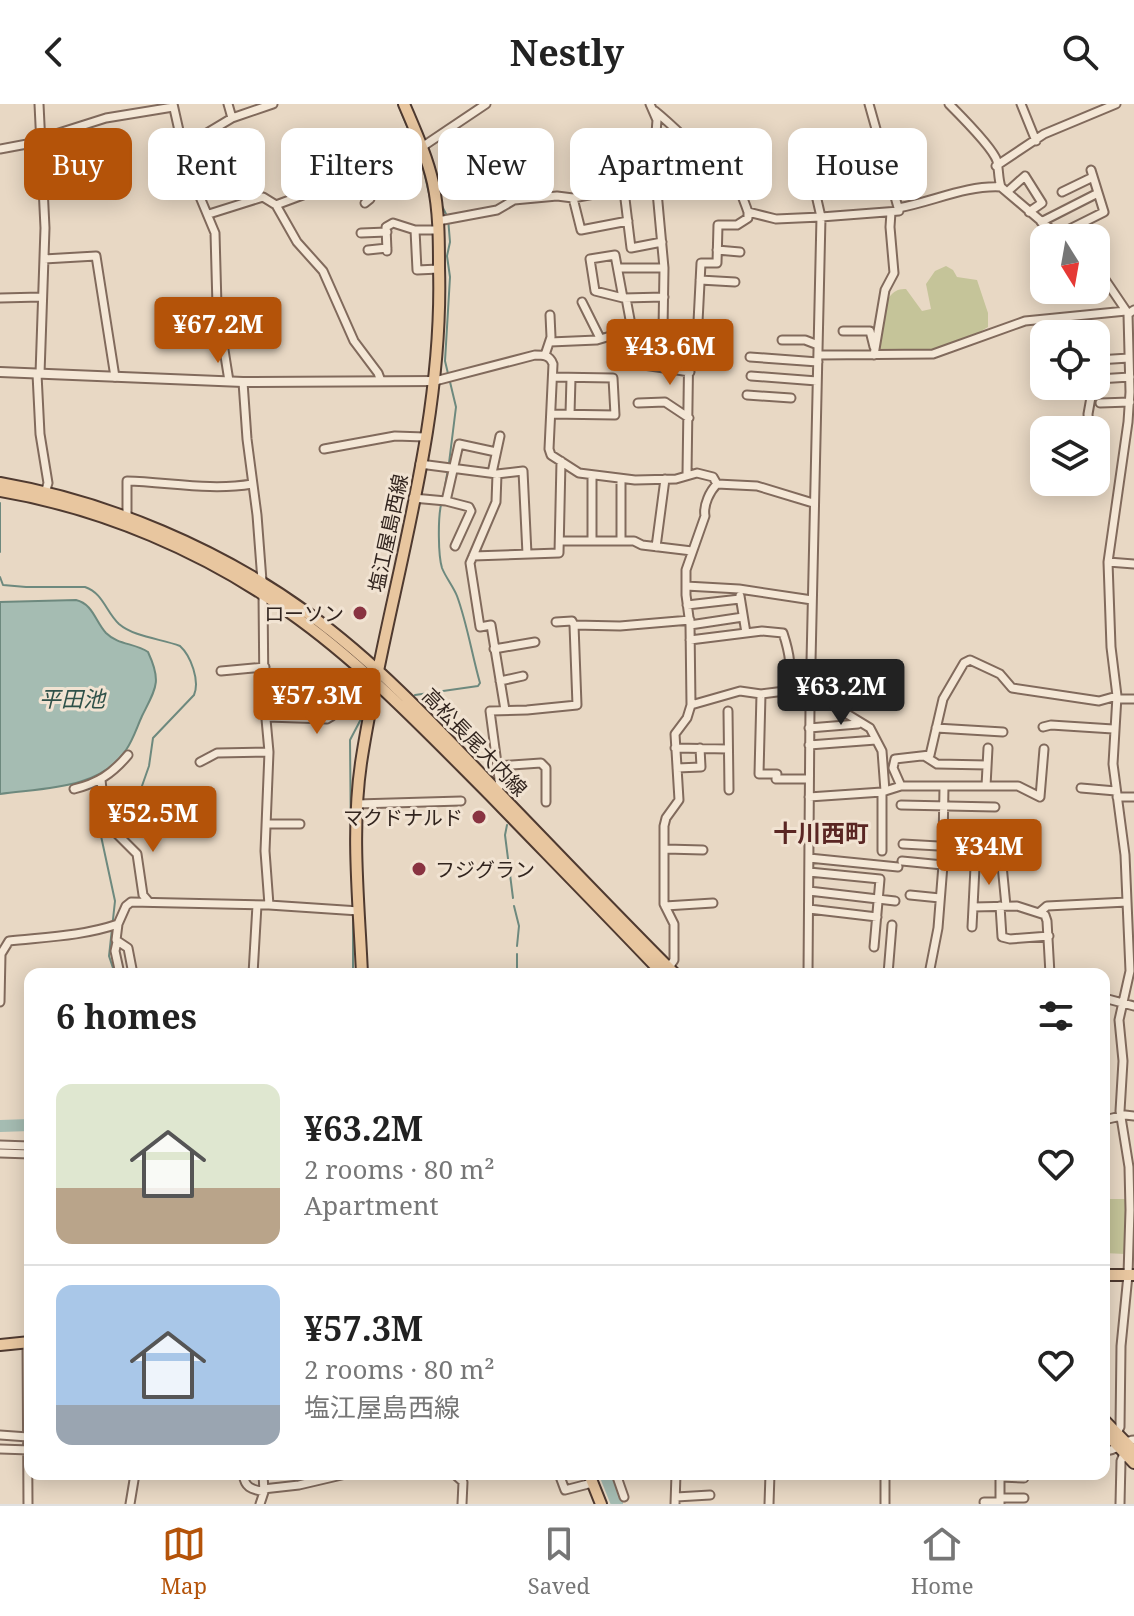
<!DOCTYPE html>
<meta charset="utf-8">
<style>
body{margin:0;font-family:"Noto Serif","Noto Sans JP",serif;background:#f6f6f6;color:#222;height:100vh;display:flex;flex-direction:column;font-size:30px;white-space:nowrap}
*{box-sizing:border-box;margin:0}
p{font-size:26px;color:#767676}
.icon{flex:none;width:44px;height:44px;fill:none;stroke:currentColor;stroke-width:2;stroke-linecap:round;stroke-linejoin:round}
.map{position:relative;flex:1;overflow:hidden}
.sheet{position:absolute;left:24px;top:864px;width:1086px;height:512px;display:flex;flex-direction:column;background:#fff;border-radius:16px;box-shadow:0 4px 20px #0003}
.sheet>*{flex:none}
.banner{position:absolute;left:24px;top:24px;width:1086px;height:72px;display:flex;gap:16px}
.needle{width:52px;rotate:169deg}
.controls{position:absolute;left:1030px;top:120px;display:grid;gap:16px}
.controls a{display:grid;place-items:center;width:80px;height:80px;border-radius:16px;background:#fff;box-shadow:0 4px 20px #0003;font-size:40px}
.price{position:absolute;translate:-50% -68px;padding:0 18px;border-radius:8px;background:#b45309;color:#fff;font-size:26px;line-height:52px;filter:drop-shadow(0 2px 4px #0008)}
.price::after{content:'';position:absolute;left:50%;top:48px;width:24px;height:18px;margin-left:-12px;background:inherit;clip-path:polygon(0 0,100% 0,50% 100%)}
.price.on{background:#222;color:#fff}
ul{padding:0;list-style:none}
li{display:flex;align-items:center;gap:24px;height:200px;padding:0 32px}
li+li{border-top:2px solid #e0e0e0}
li span{display:grid;place-items:center;flex:none;width:224px;height:160px;border-radius:16px;color:#555}
li>.icon{margin-inline-start:auto}
span .icon{width:96px;height:96px;fill:#fffc;stroke-width:1}
li b{font-size:34px}
h2{display:flex;justify-content:space-between;align-items:center;height:96px;padding:0 32px;font-size:34px}
.pill{padding:0 28px;border-radius:16px;background:#fff;box-shadow:0 4px 20px #0003;font-size:28px;line-height:72px}
.pill.on{background:#b45309;color:#fff}
header{display:flex;justify-content:space-between;align-items:center;height:104px;padding:0 32px;background:#fff;font-size:36px;font-weight:700}
.dock{display:flex;justify-content:space-around;align-items:center;height:112px;border-top:2px solid #e0e0e0;background:#fff;font-size:22px;color:#767676}
.dock a{display:grid;justify-items:center;gap:4px}
.dock .on{color:#b45309}
.map>svg:first-child{display:block}
.green{fill:#c5c499}
.water{fill:#a5bcb2;stroke:#6d897e;stroke-width:2}
.lines{fill:none;stroke-linecap:round;stroke-linejoin:round}
.stream{stroke:#6d897e;stroke-width:2}
.river{stroke:#a5bcb2;stroke-width:12}
.minor-casing{stroke:#816a5c;stroke-width:11}
.tertiary-casing{stroke:#816a5c;stroke-width:12}
.primary-casing{stroke:#4f3a30;stroke-width:14}
.minor{stroke:#f4e7d6;stroke-width:7}
.tertiary{stroke:#f4e7d6;stroke-width:8}
.primary{stroke:#e8c69f;stroke-width:10}
.poi-dot{fill:#893341;stroke:#f1e3d2;stroke-width:3}
.labels{text-anchor:middle;dominant-baseline:central;stroke-width:6;stroke-linejoin:round;paint-order:stroke}
.street-label{font-size:20px;fill:#32251f;stroke:#f1e3d2}
.poi-label{font-size:20px;fill:#32251f;stroke:#f1e3d2;text-anchor:end}
.water-label{font-size:22px;font-style:italic;fill:#2f5149;stroke:#f1e3d2}
.quarter-label{font-size:24px;font-weight:bold;fill:#5a2623;stroke:#f1e3d2}
</style>
<header><svg class="icon" aria-label="back" viewBox="0 0 24 24"><path d="M15 5l-7 7 7 7"/></svg>Nestly<svg class="icon" aria-label="search" viewBox="0 0 24 24"><circle cx="10" cy="10" r="6"/><path d="M15 15l6 6"/></svg></header>
<div class="map">
<svg width="1134" height="1400" viewBox="0 0 1134 1400">
<rect width="100%" height="100%" fill="#e8d8c4"/>
<path class="green" d="M 946,162 L 953,166 L 957,173 L 977,176 L 988,209 L 988,223 L 973,232 L 930,248 L 878,248 C 881,229 879,183 906,185 L 922,207 L 931,205 L 926,180 L 935,167 Z
M 1104,1095 L 1125,1095 L 1125,1150 L 1104,1149 Z"/>
<path class="water" d="M 76,496 C 93,500 95,517 106,529 C 118,541 135,539 148,548 C 162,578 156,584 142,612 C 137,623 133,636 126,646 C 100,686 42,684 0,690 L 0,498 Z"/>
<g class="lines">
<path class="stream" d="M 398,0 L 409,27 L 412,46 L 423,63 L 430,94
M 442,102 L 448,114 L 450,138 L 447,152 L 450,173 L 445,257 L 456,303 L 449,359
M 443,394 L 448,365
M 0,399 L 0,448
M 0,473 L 3,481 L 26,483 L 85,483 C 103,489 106,508 119,520 C 134,533 162,535 180,542 C 191,552 200,577 194,591 L 153,634 L 149,662 L 130,716 L 126,723 L 116,726
M 415,591 L 478,582 L 480,579 C 472,551 467,519 457,492 C 453,482 446,474 442,464 C 438,451 438,414 441,401
M 507,721 L 505,731 L 513,794
M 109,726 L 102,728 L 101,732 L 115,797 L 109,852 L 115,870
M 351,743 L 350,636 L 361,615
M 514,802 L 519,822 L 517,842
M 353,815 L 353,870
M 517,850 L 517,870"/>
<path class="river" d="M 0,1022 L 30,1021
M 605,1370 L 617,1400"/>
<defs>
<path id="minor" d="M 39,0 L 45,124 L 40,270
M 173,0 L 187,62 L 215,129 L 217,202 L 229,277
M 228,0 L 232,14
M 650,0 L 657,16 L 654,55 L 664,164 L 663,226
M 949,0 C 960,11 993,44 997,57 C 999,66 998,74 1001,83
M 1021,0 L 1036,37
M 655,7 C 675,23 692,42 712,59 C 718,64 727,67 732,74 C 740,83 744,97 748,108 L 776,115 L 821,113 L 813,78
M 43,34 L 106,14 L 173,3
M 422,43 L 486,0
M 182,44 L 232,14 L 273,0
M 0,45 L 43,37
M 620,54 L 631,144 L 662,138
M 996,62 L 1044,30 L 1116,0
M 690,73 L 711,73
M 659,88 L 713,90
M 1007,88 L 1025,72 L 1042,99 L 1029,108
M 1062,88 L 1093,73
M 689,89 L 691,54
M 573,94 L 581,126 L 628,117
M 365,99 L 370,95 L 372,85 L 368,72
M 276,101 L 297,138 L 323,167 L 354,237 L 378,269 L 381,277
M 898,104 C 932,98 966,81 1001,83 L 1061,134
M 209,110 L 263,93 L 276,101 L 343,76 L 370,71
M 438,117 L 497,106 L 514,96 L 557,92 L 573,94 L 657,78
M 1041,118 L 1098,89
M 415,126 L 438,126
M 361,129 L 387,128
M 1058,131 L 1104,108 L 1091,66
M 368,146 L 387,144
M 717,146 L 740,148
M 387,147 L 386,123 L 393,119 L 415,126 L 417,166 L 439,165
M 615,151 L 623,194 L 595,187 L 590,155 Z
M 44,155 L 96,152 L 115,273
M 619,164 L 664,164
M 1096,166 L 1104,174 L 1127,208
M 700,176 L 735,178
M 0,194 L 41,193
M 623,194 L 664,193
M 626,194 L 631,221 L 660,222
M 582,198 L 600,234
M 687,227 L 698,218 L 701,159 L 717,159 L 718,121 L 737,121 L 748,114 L 748,108
M 843,227 L 870,227 L 874,243
M 624,228 L 624,258 L 690,268
M 782,236 L 805,236 L 818,241
M 550,238 L 597,236 L 624,228 L 686,226 L 689,230 L 687,370
M 545,251 L 551,233 L 550,211
M 818,251 L 933,250 L 1025,217 L 1126,207
M 874,251 L 885,186 L 894,169 L 890,123 L 891,108
M 750,253 L 818,258
M 1096,263 L 1097,256 L 1129,254
M 37,270 L 40,330 L 48,379 L 45,389
M 751,272 L 817,277
M 1098,275 L 1130,273
M 435,277 L 535,251 C 543,251 550,251 553,260 L 549,345 L 551,351 L 579,369 L 635,376 L 676,375 L 697,369 L 713,373 L 717,380
M 243,278 L 247,335 L 257,411 L 263,490 L 264,593 L 269,648 L 265,747 L 269,801
M 747,291 L 791,294
M 638,299 L 665,298 L 689,314
M 1100,299 L 1130,298
M 551,310 L 615,311 L 613,274 L 553,273
M 570,310 L 571,274
M 1089,326 L 1088,310 L 1093,282
M 324,345 L 395,332 L 425,333
M 420,360 L 497,370 L 523,367 L 527,450
M 492,369 L 500,332
M 497,370 L 496,398 L 470,459 L 480,523 L 491,521 L 505,606
M 592,371 L 592,437
M 1087,386 L 1088,378
M 413,394 L 446,397
M 127,415 L 127,377 C 168,378 210,387 252,380
M 560,437 L 634,437 L 642,441 L 692,447
M 621,437 L 621,375
M 455,442 L 471,407 L 469,403 L 446,397 L 459,340 L 496,348
M 656,443 L 665,375
M 473,452 L 559,449 L 561,357
M 1108,458 L 1134,460
M 686,482 L 739,485 L 812,496
M 740,492 L 746,529
M 687,501 L 740,495
M 574,521 L 620,522 L 690,516
M 690,521 L 743,513
M 690,536 L 762,527 L 783,529 C 789,547 794,568 785,587
M 494,545 L 535,538
M 221,567 L 265,563
M 500,577 L 523,572
M 324,590 L 333,591 L 345,598 L 371,601
M 761,590 L 759,670 L 777,670 L 776,675 L 809,675
M 1117,595 L 1134,595
M 691,601 L 740,587 L 761,590 L 785,587 L 793,592 L 824,596 L 870,624 L 882,647 L 885,687
M 728,607 L 729,686
M 267,613 L 327,615 L 332,612 L 340,596
M 1043,623 L 1051,621 L 1113,625
M 809,624 L 858,620
M 936,624 L 1003,628
M 809,641 L 876,636
M 675,644 L 728,645
M 926,653 L 937,660 L 987,661
M 200,658 L 217,649 L 269,648
M 496,662 L 541,659 L 546,664 L 546,698
M 677,664 L 701,663 L 700,644
M 101,676 L 105,713 L 108,721 L 137,750 L 143,791 L 149,798
M 901,682 L 893,664 L 895,655 L 930,651 L 943,595 L 964,559 L 970,556 L 1000,570 L 1012,584 L 1099,597 L 1117,592
M 986,682 L 988,644
M 1081,684 L 1116,687
M 74,685 C 98,679 112,670 128,651
M 496,685 L 500,682 L 490,607 L 527,606 L 577,601 L 574,521 L 572,517 L 556,518
M 809,693 L 882,688 L 901,682 L 1018,682 L 1040,693 L 1044,645
M 1117,693 L 1134,693
M 357,700 L 461,697
M 901,701 L 995,703
M 266,720 L 300,720
M 943,721 L 985,722
M 903,740 L 974,744
M 943,742 L 944,682
M 666,745 L 703,746
M 882,747 L 882,688
M 809,754 L 898,763
M 902,757 L 943,761 L 938,824 L 929,870
M 1002,761 L 1006,802
M 809,768 L 880,775 L 874,843
M 809,787 L 895,797
M 910,791 L 940,794
M 665,802 L 713,799
M 1000,802 L 1002,833 L 1010,835 L 1049,832
M 973,803 L 1017,802 L 1045,811 L 1047,817 L 1050,870
M 809,805 L 877,813
M 1040,808 L 1047,802 L 1127,798
M 118,820 L 116,836 L 128,844 L 133,870
M 972,823 L 975,763
M 117,838 L 115,847 L 120,870
M 668,865 L 674,856 L 674,820 L 664,800 L 664,722 L 666,714 L 679,696 L 675,630 L 687,614 L 691,601 L 690,521 L 686,491 L 686,466 L 705,412 C 703,401 710,387 717,380 L 757,382 L 813,399
M 253,870 L 257,801
M 808,870 L 810,602 L 821,113 L 899,107 L 869,0
M 888,870 L 892,821
M 1104,894 L 1134,902
M 0,898 L 1,850 L 9,837 C 46,833 83,832 118,820 L 126,802 L 131,798 L 269,801 L 359,807
M 1104,1016 L 1125,1011 L 1134,1012
M 0,1041 L 30,1042
M 0,1049 L 30,1050
M 27,1239 L 28,1400
M 0,1331 L 28,1333
M 1115,1333 L 1120,1323 L 1121,1242 L 1128,1171 L 1130,1106 L 1129,1063 L 1120,1007 L 1123,957 L 1119,916 L 1130,867 L 1125,751 L 1113,660 L 1117,592 L 1111,543 L 1108,458 L 1128,318 L 1130,288 L 1128,210 L 1134,206
M 0,1345 L 30,1346
M 1104,1347 C 1119,1347 1124,1336 1134,1336
M 243,1370 C 245,1384 251,1385 264,1388
M 454,1370 L 463,1378 L 462,1400
M 559,1370 L 565,1386 L 592,1379
M 616,1370 L 624,1393
M 1000,1373 L 1024,1374
M 263,1385 L 299,1381 L 346,1370
M 676,1393 L 710,1391
M 1000,1394 L 1024,1394
M 984,1398 L 1000,1398
M 130,1400 L 135,1370
M 260,1400 L 264,1388 L 263,1370
M 675,1400 L 676,1370
M 769,1400 L 770,1370
M 885,1400 L 885,1370
M 1000,1400 L 1000,1370
M 1120,1400 L 1121,1357 L 1125,1347"/>
<path id="tertiary" d="M 0,268 L 243,278 L 435,277"/>
<path id="primary" d="M 0,379 C 109,398 220,445 309,510 C 379,561 438,625 498,688 C 557,749 615,810 675,870
M 0,387 C 102,404 205,448 289,508 C 363,560 426,627 490,691 C 548,751 606,810 663,870
M 362,870 C 359,800 351,728 361,659 C 386,494 444,332 439,164 C 439,136 439,107 433,79 C 427,52 415,26 404,0
M 1104,1171 L 1134,1171
M 0,1241 L 30,1238
M 1104,1316 L 1134,1347
M 1104,1327 L 1134,1359
M 589,1370 L 601,1400"/>
</defs>
<use href="#minor" class="minor-casing"/>
<use href="#tertiary" class="tertiary-casing"/>
<use href="#primary" class="primary-casing"/>
<use href="#minor" class="minor"/>
<use href="#tertiary" class="tertiary"/>
<use href="#primary" class="primary"/>
</g>
<g class="poi-dot">
<circle cx="360" cy="509" r="8"/>
<circle cx="479" cy="713" r="8"/>
<circle cx="419" cy="765" r="8"/>
</g>
<g class="labels">
<g class="street-label">
<text transform="translate(388 429) rotate(-78)">塩江屋島西線</text>
<text transform="translate(475 638) rotate(46)">高松長尾大内線</text>
</g>
<g class="poi-label">
<text x="344" y="509">ローソン</text>
<text x="463" y="713">マクドナルド</text>
<text x="435" y="765" text-anchor="start">フジグラン</text>
</g>
<g class="water-label">
<text x="72" y="594">平田池</text>
</g>
<g class="quarter-label">
<text x="821" y="728">十川西町</text>
</g>
</g>
</svg>
<div class="controls">
<a><svg class="needle" viewBox="-14 -14 28 28"><path d="M0-13l5 13h-10z" fill="#e53935"/><path d="M0 13l5-13h-10z" fill="#767676"/></svg></a>
<a><svg class="icon" aria-label="locate" viewBox="0 0 24 24"><circle cx="12" cy="12" r="6"/><path d="M12 2v4M12 18v4M2 12h4M18 12h4"/></svg></a>
<a><svg class="icon" aria-label="layers" viewBox="0 0 24 24"><path d="M12 4l9 5-9 5-9-5zM3 14l9 5 9-5"/></svg></a>
</div>
<b class="price" style="left:218px;top:261px">¥67.2M</b>
<b class="price" style="left:670px;top:283px">¥43.6M</b>
<b class="price on" style="left:841px;top:623px">¥63.2M</b>
<b class="price" style="left:317px;top:632px">¥57.3M</b>
<b class="price" style="left:153px;top:750px">¥52.5M</b>
<b class="price" style="left:989px;top:783px">¥34M</b>
<div class="banner">
<a class="pill on">Buy</a>
<a class="pill">Rent</a>
<a class="pill">Filters</a>
<a class="pill">New</a>
<a class="pill">Apartment</a>
<a class="pill">House</a>
</div>
<section class="sheet">
<h2>6 homes<svg class="icon" aria-label="filters" viewBox="0 0 24 24"><path d="M4 7h16M4 17h16"/><circle cx="9" cy="7" r="2"/><circle cx="15" cy="17" r="2"/></svg></h2>
<ul>
<li><span style="background:linear-gradient(#dfe7d0 65%,#b9a48a 0)"><svg class="icon" aria-label="home" viewBox="0 0 24 24"><path d="M3 11l9-7 9 7M6 9v11h12V9"/></svg></span><div><b>¥63.2M</b><p>2 rooms · 80 m²</p><p>Apartment</p></div><svg class="icon" aria-label="heart" viewBox="0 0 24 24"><path d="M12 20l-8-8c-3-5 5-10 8-4 3-6 11-1 8 4z"/></svg></li>
<li><span style="background:linear-gradient(#a9c7e8 75%,#9aa5b1 0)"><svg class="icon" aria-label="home" viewBox="0 0 24 24"><path d="M3 11l9-7 9 7M6 9v11h12V9"/></svg></span><div><b>¥57.3M</b><p>2 rooms · 80 m²</p><p>塩江屋島西線</p></div><svg class="icon" aria-label="heart" viewBox="0 0 24 24"><path d="M12 20l-8-8c-3-5 5-10 8-4 3-6 11-1 8 4z"/></svg></li>
</ul>
</section>
</div>
<nav class="dock">
<a class="on"><svg class="icon" aria-label="map" viewBox="0 0 24 24"><path d="M3 6l6-2 6 2 6-2v14l-6 2-6-2-6 2zM9 4v14M15 6v14"/></svg>Map</a>
<a><svg class="icon" aria-label="saved" viewBox="0 0 24 24"><path d="M7 4h10v16l-5-4-5 4z"/></svg>Saved</a>
<a><svg class="icon" aria-label="home" viewBox="0 0 24 24"><path d="M3 11l9-7 9 7M6 9v11h12V9"/></svg>Home</a>
</nav>
